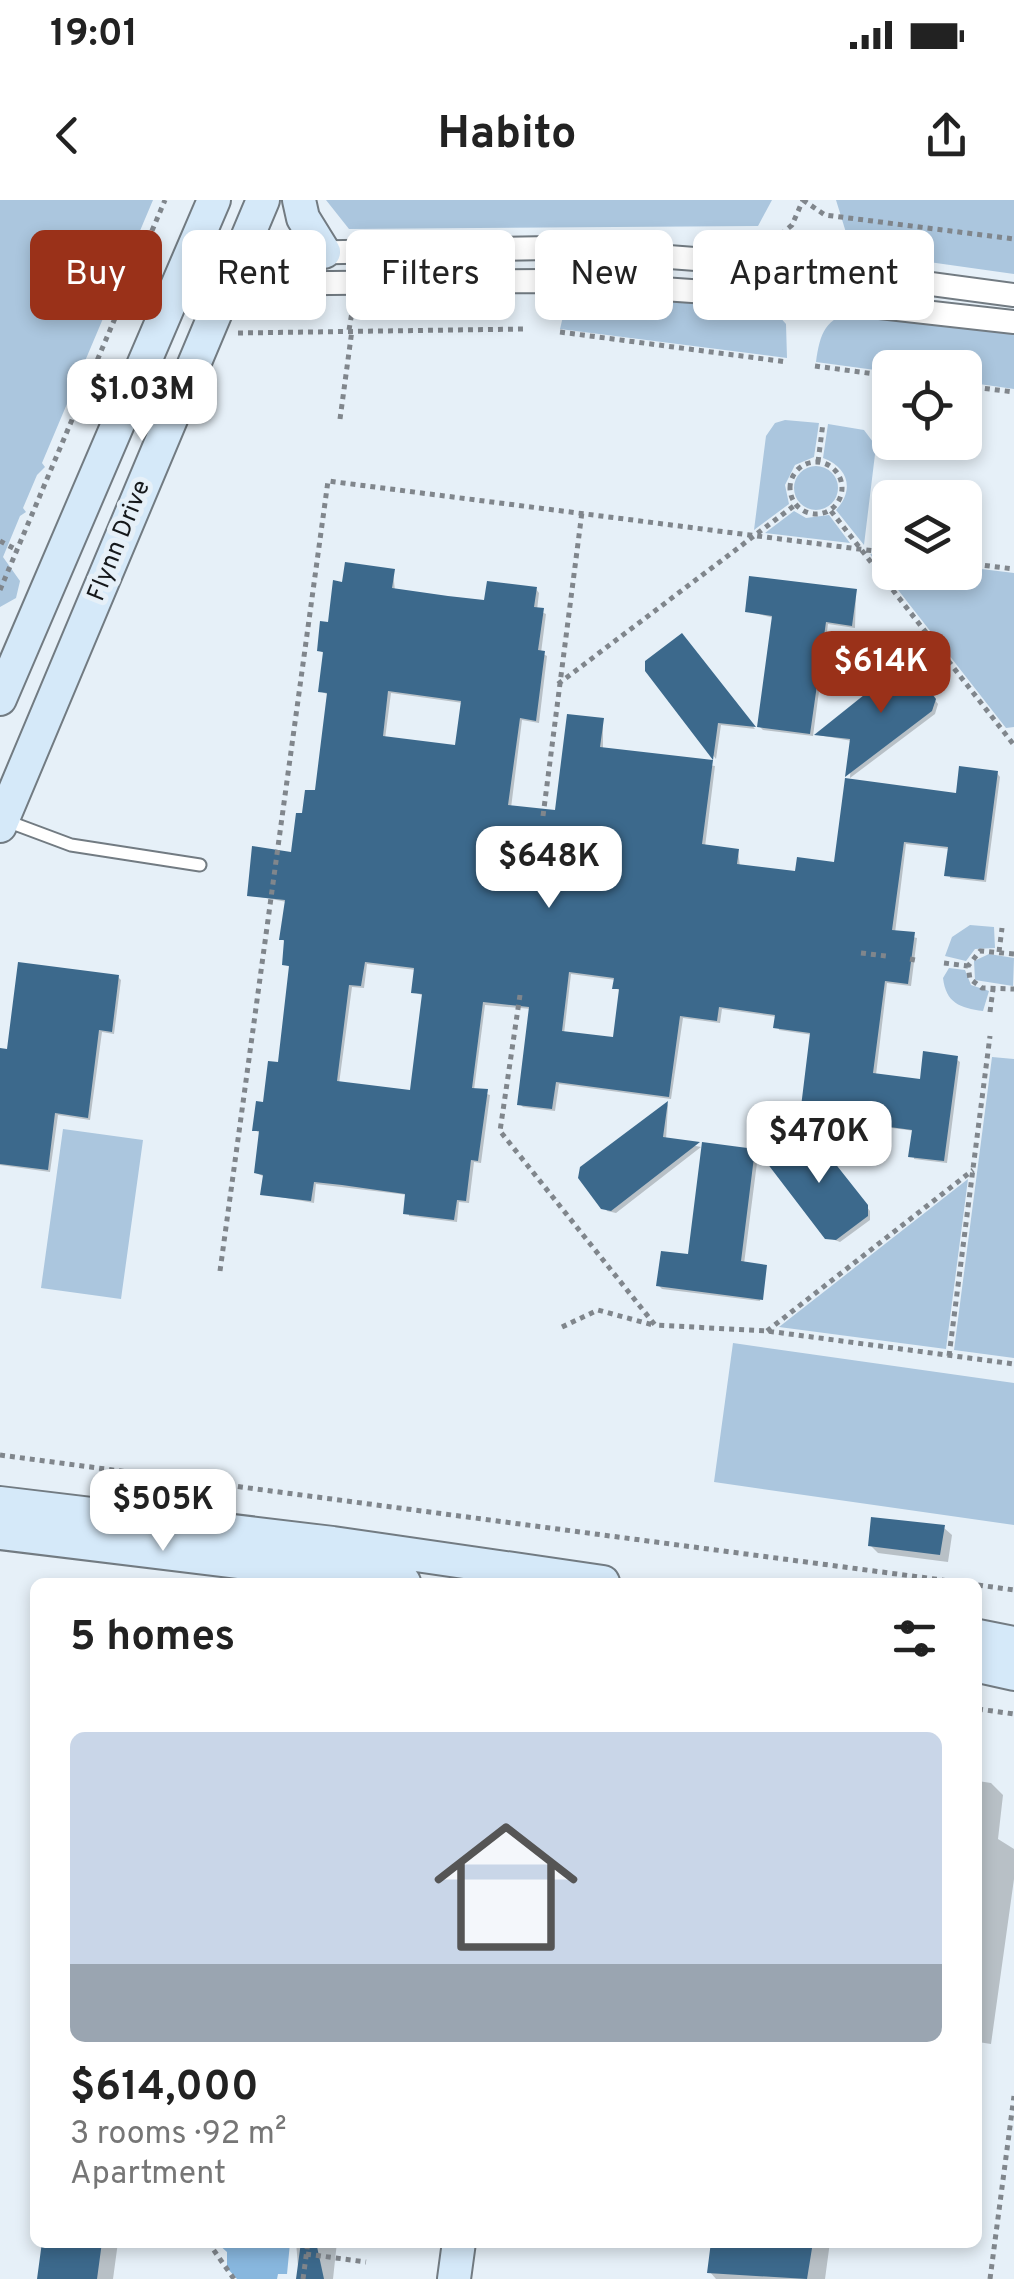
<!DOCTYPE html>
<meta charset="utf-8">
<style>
body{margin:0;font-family:Overpass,sans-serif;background:#f2f2f2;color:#222;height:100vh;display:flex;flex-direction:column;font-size:38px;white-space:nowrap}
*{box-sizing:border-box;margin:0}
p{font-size:32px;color:#767676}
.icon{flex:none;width:55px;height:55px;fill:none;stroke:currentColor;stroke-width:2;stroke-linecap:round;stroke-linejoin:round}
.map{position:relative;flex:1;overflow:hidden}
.details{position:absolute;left:30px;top:1378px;width:952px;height:670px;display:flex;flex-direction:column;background:#fff;border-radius:15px;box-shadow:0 5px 15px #0003}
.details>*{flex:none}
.banner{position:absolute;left:30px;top:30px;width:955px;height:90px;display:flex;gap:20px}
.tools{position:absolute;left:872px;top:150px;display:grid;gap:20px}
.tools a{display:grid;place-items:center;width:110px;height:110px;border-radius:15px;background:#fff;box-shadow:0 5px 15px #0003;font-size:50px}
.price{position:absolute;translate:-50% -85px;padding:0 22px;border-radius:20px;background:#fff;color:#222;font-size:32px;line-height:65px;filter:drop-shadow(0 2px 5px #0008)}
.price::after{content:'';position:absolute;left:50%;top:60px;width:30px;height:22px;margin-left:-15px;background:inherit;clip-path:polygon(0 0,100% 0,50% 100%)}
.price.on{background:#9a3119;color:#fff}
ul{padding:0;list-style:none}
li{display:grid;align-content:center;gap:20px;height:530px;padding:0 40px}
li span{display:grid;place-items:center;height:310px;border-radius:15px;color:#555}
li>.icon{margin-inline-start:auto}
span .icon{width:180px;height:180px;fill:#fffc;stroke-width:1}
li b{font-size:42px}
h2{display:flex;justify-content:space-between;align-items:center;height:120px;padding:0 40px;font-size:42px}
.pill{padding:0 35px;border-radius:15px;background:#fff;box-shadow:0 5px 15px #0003;font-size:35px;line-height:90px}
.pill.on{background:#9a3119;color:#fff}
.status{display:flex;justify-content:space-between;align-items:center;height:70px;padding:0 50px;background:#fff;direction:ltr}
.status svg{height:28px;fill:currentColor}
header{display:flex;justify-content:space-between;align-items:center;height:130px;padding:0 40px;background:#fff;font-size:45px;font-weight:700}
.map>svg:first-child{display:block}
.green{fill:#abc6de}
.water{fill:#88b7de}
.shadow{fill:#0003;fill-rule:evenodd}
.building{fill:#3c698c;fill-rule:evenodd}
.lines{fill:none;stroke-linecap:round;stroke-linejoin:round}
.lane-casing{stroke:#727b82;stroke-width:15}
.street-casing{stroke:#727b82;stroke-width:26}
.secondary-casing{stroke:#727b82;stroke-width:36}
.path{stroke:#80868c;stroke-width:5;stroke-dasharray:5 5;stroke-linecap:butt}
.lane{stroke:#fff;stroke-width:11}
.street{stroke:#fff;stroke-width:22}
.secondary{stroke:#d5e9f9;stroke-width:32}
.labels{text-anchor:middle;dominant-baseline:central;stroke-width:10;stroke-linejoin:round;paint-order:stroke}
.street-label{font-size:25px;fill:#15181b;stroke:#e6f0f8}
</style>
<div class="status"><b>19:01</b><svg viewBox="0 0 49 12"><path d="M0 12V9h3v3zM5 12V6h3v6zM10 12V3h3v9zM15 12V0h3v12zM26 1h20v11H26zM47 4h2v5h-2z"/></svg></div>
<header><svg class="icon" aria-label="back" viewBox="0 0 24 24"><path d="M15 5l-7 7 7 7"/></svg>Habito<svg class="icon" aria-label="share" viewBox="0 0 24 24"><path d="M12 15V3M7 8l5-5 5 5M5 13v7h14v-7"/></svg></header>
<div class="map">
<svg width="1014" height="2079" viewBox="0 0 1014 2079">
<rect width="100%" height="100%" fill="#e6f0f8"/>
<path class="green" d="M 0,0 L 153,0 L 42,263 L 45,267 L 37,275 L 23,308 L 26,312 L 20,316 L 3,357 L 20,381 L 16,398 L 0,407 Z
M 326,0 L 772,0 L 758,26 L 349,29 Z
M 836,0 L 1014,0 L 1014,74 L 865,53 L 848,39 Z
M 583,95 L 770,106 L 786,124 L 787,158 L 560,129 L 565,108 Z
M 856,113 L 1014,134 L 1014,189 L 965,182 L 965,168 L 890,168 L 890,172 L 816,162 C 820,134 825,116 856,113 Z
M 785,220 L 819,223 L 814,257 L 795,265 L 785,285 L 789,304 L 754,330 L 766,236 L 775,223 Z
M 828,224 L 864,230 L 876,246 L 864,345 L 836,310 C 855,290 848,267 823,258 Z
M794 288a22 22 0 1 1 44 0a22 22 0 1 1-44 0Z
M 794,311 L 806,318 L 829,315 L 850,343 L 765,333 Z
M 870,354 L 890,357 L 890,372 L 965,372 L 965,367 L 1014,373 L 1014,527 L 1006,528 Z
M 970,725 L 994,727 L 995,748 L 975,749 L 966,761 L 945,756 L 952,737 Z
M 989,754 L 1014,758 L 1013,786 L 975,780 L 974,761 Z
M 949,768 L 965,770 L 971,785 L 989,791 L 983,811 C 960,808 946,803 943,778 Z
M 992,857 L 1014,859 L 1014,1158 L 954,1150 Z
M 63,929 L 143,940 L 121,1099 L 41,1088 Z
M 968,979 L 946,1149 L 779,1127 Z
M 733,1143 L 1014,1183 L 1014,1325 L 714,1282 Z"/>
<path class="water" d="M 217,2043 L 290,2043 L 287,2074 L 278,2074 L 277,2079 L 237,2079 L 227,2068 L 227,2052 Z"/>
<path class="shadow" d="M 393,371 L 395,391 L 486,403 L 536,389 L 539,393 L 537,410 L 546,414 L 541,453 L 547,456 L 539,523 L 522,520 L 511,608 L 557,613 L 603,521 L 603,549 L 715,566 L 705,647 L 738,651 L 740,667 L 798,674 L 836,665 L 997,573 L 1000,577 L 986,682 L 950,678 L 950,649 L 906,644 L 895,733 L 917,738 L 911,786 L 887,783 L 876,875 L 922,882 L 956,859 L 960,862 L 947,963 L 914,959 L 915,931 L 806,917 L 803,914 L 813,835 L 779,830 L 777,817 L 722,809 L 720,823 L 683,818 L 671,899 L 559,884 L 555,911 L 523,907 L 520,904 L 532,809 L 485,805 L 474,890 L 490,895 L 481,963 L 474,962 L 469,1003 L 459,1002 L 457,1022 L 409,1016 L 408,995 L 316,984 L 314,1003 L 263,994 L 265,977 L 256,973 L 261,934 L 255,930 L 280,865 L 292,768 L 284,764 L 287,744 L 282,739 L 287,702 L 250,695 L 294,655 L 304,616 L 317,593 L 329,495 L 320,491 L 325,454 L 319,450 L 344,385 ZM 391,493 L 463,503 L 457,548 L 385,539 ZM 367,764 L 416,770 L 414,792 L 424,796 L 412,893 L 339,884 L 352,787 L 364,788 ZM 571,774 L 616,780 L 615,788 L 621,791 L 615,840 L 564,834 Z
M 856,392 L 855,428 L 828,424 L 813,536 L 763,530 L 760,527 L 774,418 L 747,411 Z
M 685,439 L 755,529 L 721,525 L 716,559 L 648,470 Z
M 915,474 L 938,504 L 935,514 L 850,578 L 852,541 L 818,535 Z
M 118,777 L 121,780 L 114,834 L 102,832 L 90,920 L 58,915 L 50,972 L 0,965 L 0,851 L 9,852 Z
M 668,904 L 666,940 L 701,947 L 616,1013 L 607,1011 L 582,968 Z
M 802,924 L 870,1011 L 870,1020 L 840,1042 L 827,1037 L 797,957 Z
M 754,952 L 758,955 L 744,1064 L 765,1067 L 760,1101 L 662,1089 L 658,1085 L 690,1057 Z
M 944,1328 L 952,1335 L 948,1362 L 878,1353 L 870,1345 Z
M 978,1581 L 991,1583 L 1003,1595 L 998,1639 L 1014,1649 L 1014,1679 L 991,1844 L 978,1842 Z
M 44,2042 L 118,2042 L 113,2079 L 39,2079 Z
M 296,2042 L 337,2042 L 333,2079 L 299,2079 Z
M 714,2042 L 830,2042 L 825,2079 L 716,2079 L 710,2072 Z"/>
<path class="building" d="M 345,362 L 395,369 L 392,388 L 448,396 L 484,400 L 487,381 L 537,387 L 534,407 L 544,408 L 538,450 L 545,451 L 536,521 L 520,518 L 508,605 L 555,610 L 567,514 L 604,518 L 600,547 L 713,560 L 702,644 L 739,649 L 737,664 L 795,671 L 797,657 L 834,662 L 845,578 L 956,593 L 959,566 L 998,571 L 984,680 L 944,676 L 948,647 L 904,642 L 892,730 L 915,732 L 908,784 L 885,781 L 873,873 L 920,879 L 923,851 L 958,856 L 944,961 L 908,957 L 912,930 L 800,915 L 810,833 L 773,828 L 775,815 L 719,807 L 717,821 L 680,816 L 669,897 L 556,882 L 552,909 L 517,905 L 529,807 L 483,802 L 472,888 L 488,889 L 478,961 L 471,960 L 466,1001 L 457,1000 L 454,1020 L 403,1014 L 405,994 L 342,985 L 314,982 L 311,1001 L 260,995 L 263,975 L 254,973 L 259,931 L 252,931 L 256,901 L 263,902 L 268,861 L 278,862 L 289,766 L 282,765 L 284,740 L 279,740 L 285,700 L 247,696 L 252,646 L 291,652 L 296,613 L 302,613 L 305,590 L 315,590 L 327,493 L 318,492 L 323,452 L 317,451 L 320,421 L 328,422 L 333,380 L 342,382 ZM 388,491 L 461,501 L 455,545 L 383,536 ZM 365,762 L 414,768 L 411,793 L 422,794 L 410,890 L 337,881 L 349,785 L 361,786 ZM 569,772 L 614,778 L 612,789 L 619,789 L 613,837 L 562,831 Z
M 749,376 L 857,389 L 852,426 L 826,422 L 810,534 L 757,527 L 772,416 L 745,412 Z
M 682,433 L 756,527 L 718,523 L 713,560 L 645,471 L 645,461 Z
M 899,467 L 912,467 L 936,499 L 932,511 L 845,577 L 850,539 L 814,535 Z
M 18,762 L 119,775 L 112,832 L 99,830 L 88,918 L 55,913 L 48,970 L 0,964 L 0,848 L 7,849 Z
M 668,901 L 663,937 L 700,942 L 611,1011 L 601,1009 L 578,978 L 580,967 Z
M 800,919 L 868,1005 L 868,1016 L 836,1040 L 825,1039 L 757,950 L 795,955 Z
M 702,942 L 755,949 L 741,1061 L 767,1065 L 763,1100 L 656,1086 L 661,1051 L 688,1054 Z
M 871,1317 L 945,1325 L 940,1355 L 868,1346 Z
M 42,2042 L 102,2042 L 97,2079 L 37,2079 Z
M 301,2042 L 316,2042 L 324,2079 L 296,2079 Z
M 711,2042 L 813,2042 L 807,2079 L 707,2073 Z"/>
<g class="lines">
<defs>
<path id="lane" d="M 4,620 L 71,645 L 200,665"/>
<path id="street" d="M 197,39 L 239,54 L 551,48 L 812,68 L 1014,95
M 184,71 L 226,84 L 547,81 L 808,99 L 1014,122"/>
<path id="secondary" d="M 299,0 L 303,18 L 324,52
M 0,499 L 214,0
M 0,626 L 263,0
M 0,1303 L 333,1343 L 603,1382
M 0,1333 L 404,1382
M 978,1436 L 1014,1443
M 978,1466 L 1014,1474
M 454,2079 L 459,2042"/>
</defs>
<use href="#lane" class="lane-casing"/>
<use href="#street" class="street-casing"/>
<use href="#secondary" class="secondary-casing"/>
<path class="path" d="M 803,0 L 825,15 L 1014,39
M 773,41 L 792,25 L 803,0
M 349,130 L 353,106
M 560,132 L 787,162
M 238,133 L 525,129
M 815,166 L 890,176
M 965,186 L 1014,192
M 340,219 L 352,130
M790 288a26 26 0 1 1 52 0a26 26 0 1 1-52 0Z
M 818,262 L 823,223
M 831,311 L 1014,545
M 0,341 L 15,349
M 965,363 L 1014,369
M 0,390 L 165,0
M 558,484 L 795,305
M 543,616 L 582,312
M 999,752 L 1002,728
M 861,753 L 886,756
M 1014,754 L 980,751 L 968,766 L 970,779 L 982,788 L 1014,789
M 910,759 L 915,760
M 944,763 L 968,766
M 520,795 L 500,931 L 655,1125 L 767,1131 L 1014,1164
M 990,812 L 993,789
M 220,1071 L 328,281 L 890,353
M 562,1127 L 598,1110 L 653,1125
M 767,1131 L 973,970
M 949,1156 L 990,836
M 0,1255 L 957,1382
M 978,1385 L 1014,1390
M 978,1509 L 1014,1514
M 208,2042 L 234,2079
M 306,2054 L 366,2062
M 303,2079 L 308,2042
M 990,2079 L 1014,1896"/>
<use href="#lane" class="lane"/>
<use href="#street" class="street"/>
<use href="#secondary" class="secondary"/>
</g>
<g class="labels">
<g class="street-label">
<text transform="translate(120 341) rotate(-68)">Flynn Drive</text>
</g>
</g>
</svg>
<div class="tools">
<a><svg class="icon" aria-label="locate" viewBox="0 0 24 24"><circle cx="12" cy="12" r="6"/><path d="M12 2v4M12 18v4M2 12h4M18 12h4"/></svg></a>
<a><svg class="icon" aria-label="layers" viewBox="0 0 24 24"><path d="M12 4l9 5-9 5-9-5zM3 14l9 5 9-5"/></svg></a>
</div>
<b class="price" style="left:142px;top:244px">$1.03M</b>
<b class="price on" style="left:881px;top:516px">$614K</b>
<b class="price" style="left:549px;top:711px">$648K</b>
<b class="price" style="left:819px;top:986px">$470K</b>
<b class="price" style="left:163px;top:1354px">$505K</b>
<div class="banner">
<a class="pill on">Buy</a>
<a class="pill">Rent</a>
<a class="pill">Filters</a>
<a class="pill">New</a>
<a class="pill">Apartment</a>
</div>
<section class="details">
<h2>5 homes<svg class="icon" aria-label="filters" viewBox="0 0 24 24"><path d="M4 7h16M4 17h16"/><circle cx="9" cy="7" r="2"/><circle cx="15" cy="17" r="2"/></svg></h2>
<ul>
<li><span style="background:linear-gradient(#c9d6e8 75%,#9aa5b1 0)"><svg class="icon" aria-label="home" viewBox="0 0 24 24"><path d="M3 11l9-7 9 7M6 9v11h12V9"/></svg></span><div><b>$614,000</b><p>3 rooms · 92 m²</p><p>Apartment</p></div></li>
</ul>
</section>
</div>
